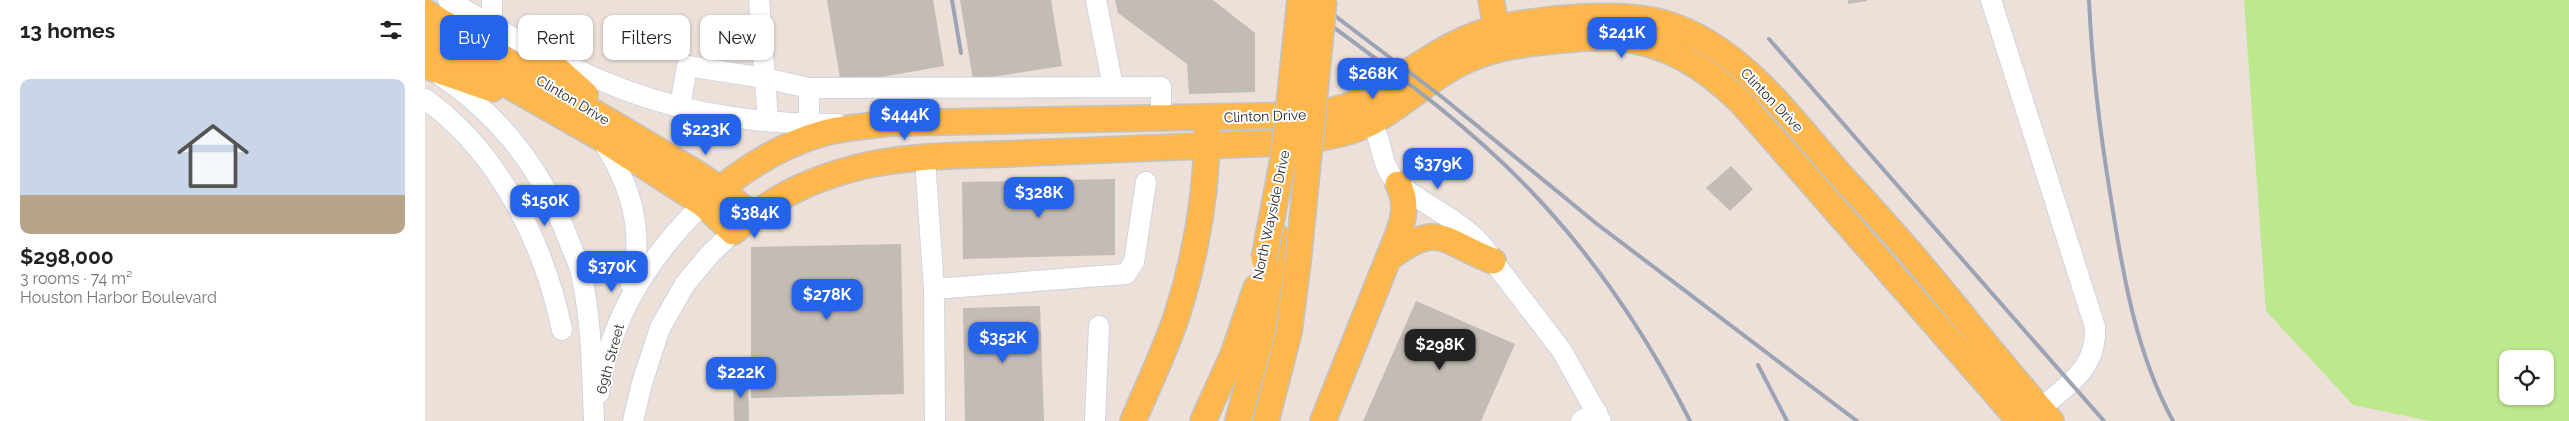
<!DOCTYPE html>
<meta charset="utf-8">
<style>
body{margin:0;font-family:Raleway,sans-serif;background:#f6f6f6;color:#222;height:100vh;display:flex;flex-direction:column;font-size:19px;white-space:nowrap}
*{box-sizing:border-box;margin:0}
p{font-size:16px;color:#767676}
.icon{flex:none;width:28px;height:28px;fill:none;stroke:currentColor;stroke-width:2;stroke-linecap:round;stroke-linejoin:round}
.map{position:relative;flex:1;overflow:hidden}
.side{display:flex;flex-direction:column;background:#fff;width:425px}
.side>*{flex:none}
.banner{position:absolute;left:15px;top:15px;width:475px;height:45px;display:flex;gap:10px}
.buttons{position:absolute;left:2074px;top:350px;display:grid;gap:10px}
.buttons a{display:grid;place-items:center;width:55px;height:55px;border-radius:10px;background:#fff;box-shadow:0 1px 4px #0004;font-size:25px}
.price{position:absolute;translate:-50% -42px;padding:0 11px;border-radius:10px;background:#2563eb;color:#fff;font-size:16px;line-height:32px;filter:drop-shadow(0 1px 2px #0008)}
.price::after{content:'';position:absolute;left:50%;top:30px;width:15px;height:11px;margin-left:-8px;background:inherit;clip-path:polygon(0 0,100% 0,50% 100%)}
.price.active{background:#222;color:#fff}
ul{padding:0;list-style:none}
li{display:grid;align-content:center;gap:10px;height:265px;padding:0 20px}
li+li{border-top:1px solid #e0e0e0}
li span{display:grid;place-items:center;height:155px;border-radius:10px;color:#555}
li>.icon{margin-inline-start:auto}
span .icon{width:90px;height:90px;fill:#fffc;stroke-width:1}
li b{font-size:21px}
h2{display:flex;justify-content:space-between;align-items:center;height:60px;padding:0 20px;font-size:21px}
.chip{padding:0 18px;border-radius:10px;background:#fff;box-shadow:0 1px 4px #0004;font-size:18px;line-height:45px}
.chip.active{background:#2563eb;color:#fff}
main{display:flex;flex:1;min-height:0}
.map>svg:first-child{display:block}
.green{fill:#bce98e;fill-rule:evenodd}
.building{fill:#c3bcb4}
.lines{fill:none;stroke-linecap:round;stroke-linejoin:round}
.minor-casing{stroke:#cdd5e3;stroke-width:22}
.major-casing{stroke:#c3c3c3;stroke-width:28}
.minor{stroke:#fff;stroke-width:20}
.major{stroke:#fdb74c;stroke-width:25}
.rail{stroke:#9ba3b5;stroke-width:4}
.major-bridge-casing{stroke:#c3c3c3;stroke-width:28;stroke-linecap:butt}
.major-bridge{stroke:#fdb74c;stroke-width:25}
.labels{text-anchor:middle;dominant-baseline:central;stroke-width:4;stroke-linejoin:round;paint-order:stroke}
.street-label{font-size:14px;fill:#282828;stroke:#fff}
</style>
<main>
<section class="side">
<h2>13 homes<svg class="icon" aria-label="filters" viewBox="0 0 24 24"><path d="M4 7h16M4 17h16"/><circle cx="9" cy="7" r="2"/><circle cx="15" cy="17" r="2"/></svg></h2>
<ul>
<li><span style="background:linear-gradient(#c9d6e8 75%,#b9a48a 0)"><svg class="icon" aria-label="home" viewBox="0 0 24 24"><path d="M3 11l9-7 9 7M6 9v11h12V9"/></svg></span><div><b>$298,000</b><p>3 rooms · 74 m²</p><p>Houston Harbor Boulevard</p></div></li>
</ul>
</section>
<div class="map">
<svg width="2144" height="421" viewBox="0 0 2144 421">
<rect width="100%" height="100%" fill="#ece0d8"/>
<path class="green" d="M 1819,0 L 2144,0 L 2144,421 L 2005,421 L 1928,405 L 1841,311 ZM 2082,359 L 2120,359 L 2120,396 L 2082,396 Z"/>
<path class="building" d="M 402,0 L 508,0 L 519,66 L 416,84 Z
M 535,0 L 626,0 L 637,66 L 548,80 Z
M 690,0 L 788,0 L 830,33 L 830,92 L 764,94 L 762,64 L 693,13 Z
M 1423,0 L 1442,0 L 1442,1 L 1423,4 Z
M 1306,166 L 1328,189 L 1305,211 L 1281,188 Z
M 690,179 L 690,255 L 538,259 L 537,182 Z
M 476,244 L 479,394 L 326,398 L 326,247 Z
M 991,301 L 1090,344 L 1056,421 L 938,421 Z
M 615,306 L 619,421 L 540,421 L 538,308 Z
M 323,376 L 324,421 L 309,421 L 308,377 Z"/>
<g class="lines">
<defs>
<path id="minor" d="M 23,0 C 80,34 138,67 200,90 C 266,115 343,125 413,124
M 334,0 L 343,120
M 671,0 L 688,87
M 1566,0 L 1670,327 C 1672,369 1643,384 1615,409
M 67,26 L 67,0
M 16,76 C 77,117 119,173 144,241 C 148,252 154,263 156,273 C 167,322 167,372 169,421
M 384,88 L 736,87 L 736,119
M 0,99 C 74,152 119,243 137,330
M 255,106 L 262,66 L 340,78 L 384,88 L 384,137
M 936,113 C 962,135 950,157 971,182 C 977,189 986,193 993,198 C 1020,216 1053,232 1068,261 L 1137,351 L 1176,421
M 177,140 C 206,186 220,230 206,285
M 500,159 L 509,289 L 510,421
M 509,289 L 701,274 L 709,262 L 721,182
M 174,393 C 185,317 224,256 278,204
M 208,421 L 217,383 L 235,328 L 260,284 L 286,253 L 308,232
M 670,421 L 674,326
M 1156,421 L 1172,412"/>
<path id="major" d="M 1066,0 L 1075,45
M 0,12 L 268,171 L 295,189 L 327,215
M 0,38 L 176,138 L 278,204 L 308,232 C 346,199 381,181 430,168 C 485,154 546,156 603,153 C 694,149 784,146 875,142 C 899,137 925,134 947,122 C 977,106 1002,81 1032,65 C 1062,49 1094,44 1127,41 C 1148,39 1170,36 1191,38 C 1242,42 1281,68 1316,102 L 1595,421
M 112,51 L 160,94
M 1,66 L 67,89
M 278,204 C 313,172 352,146 399,133 C 420,127 445,126 467,123 L 881,115 C 895,113 909,111 923,106 C 975,84 1016,41 1073,28 C 1119,18 1197,10 1242,24 C 1315,47 1363,115 1411,170 C 1441,203 1471,235 1499,269 C 1541,319 1582,372 1626,421
M 963,259 C 973,234 987,210 973,184
M 708,421 C 723,386 740,351 752,315 C 771,255 782,193 782,130
M 778,421 L 808,355 L 831,288
M 813,421 L 837,332 L 851,236
M 841,421 L 864,332 L 873,262
M 898,421 L 963,259 C 1015,219 1017,242 1068,261"/>
</defs>
<use href="#minor" class="minor-casing"/>
<use href="#major" class="major-casing"/>
<use href="#minor" class="minor"/>
<use href="#major" class="major"/>
<path class="rail" d="M 527,0 L 536,53
M 872,0 C 952,60 1035,117 1104,189 C 1170,258 1222,335 1265,421
M 889,0 L 1017,97 L 1172,224 L 1432,421
M 1664,0 C 1667,67 1675,133 1686,199 C 1698,275 1711,353 1748,421
M 1344,39 L 1679,421
M 1333,365 L 1362,421"/>
<defs>
<path id="major-bridge" d="M 839,259 L 859,154 L 875,0
M 873,262 L 899,0"/>
</defs>
<use href="#major-bridge" class="major-bridge-casing"/>
<use href="#major-bridge" class="major-bridge"/>
</g>
<g class="labels">
<g class="street-label">
<text transform="translate(148 100) rotate(31)">Clinton Drive</text>
<text transform="translate(1347 100) rotate(46)">Clinton Drive</text>
<text transform="translate(840 116) rotate(-2)">Clinton Drive</text>
<text transform="translate(846 215) rotate(-78)">North Wayside Drive</text>
<text transform="translate(185 359) rotate(-75)">69th Street</text>
</g>
</g>
</svg>
<div class="buttons">
<a><svg class="icon" aria-label="locate" viewBox="0 0 24 24"><circle cx="12" cy="12" r="6"/><path d="M12 2v4M12 18v4M2 12h4M18 12h4"/></svg></a>
</div>
<b class="price" style="left:1197px;top:59px">$241K</b>
<b class="price" style="left:948px;top:100px">$268K</b>
<b class="price" style="left:480px;top:141px">$444K</b>
<b class="price" style="left:281px;top:156px">$223K</b>
<b class="price" style="left:1013px;top:190px">$379K</b>
<b class="price" style="left:614px;top:219px">$328K</b>
<b class="price" style="left:120px;top:227px">$150K</b>
<b class="price" style="left:330px;top:239px">$384K</b>
<b class="price" style="left:187px;top:293px">$370K</b>
<b class="price" style="left:402px;top:321px">$278K</b>
<b class="price" style="left:578px;top:364px">$352K</b>
<b class="price active" style="left:1015px;top:371px">$298K</b>
<b class="price" style="left:316px;top:399px">$222K</b>
<div class="banner">
<a class="chip active">Buy</a>
<a class="chip">Rent</a>
<a class="chip">Filters</a>
<a class="chip">New</a>
</div>
</div>
</main>
